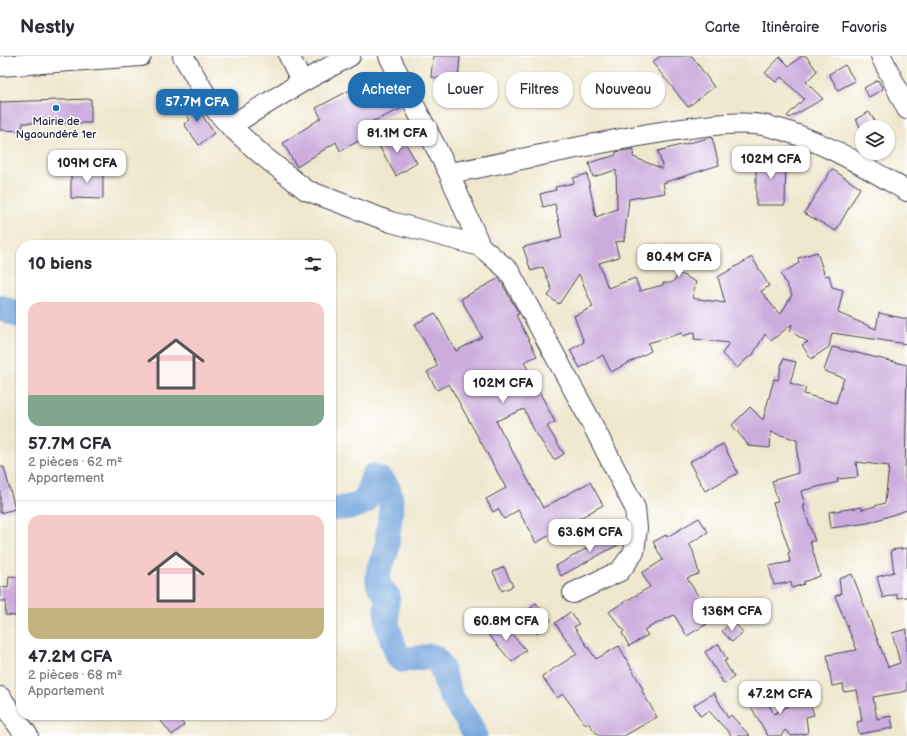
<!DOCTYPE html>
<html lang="fr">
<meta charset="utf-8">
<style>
body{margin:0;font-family:"Balsamiq Sans",sans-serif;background:#f7f7f7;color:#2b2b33;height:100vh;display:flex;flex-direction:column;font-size:15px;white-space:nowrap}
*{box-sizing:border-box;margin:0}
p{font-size:13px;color:#7c7c81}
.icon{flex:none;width:22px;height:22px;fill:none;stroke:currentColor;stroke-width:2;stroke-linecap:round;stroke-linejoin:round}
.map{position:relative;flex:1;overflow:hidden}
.side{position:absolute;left:16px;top:184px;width:320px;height:480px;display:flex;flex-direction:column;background:#fff;border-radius:16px;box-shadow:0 1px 3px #0004}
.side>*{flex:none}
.banner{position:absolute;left:348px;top:16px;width:380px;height:36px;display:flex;gap:8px}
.fabs{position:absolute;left:855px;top:64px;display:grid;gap:8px}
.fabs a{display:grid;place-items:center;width:40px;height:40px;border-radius:50%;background:#fff;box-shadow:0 1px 3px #0004;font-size:20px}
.price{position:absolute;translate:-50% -34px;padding:0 9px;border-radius:8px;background:#fff;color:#222;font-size:13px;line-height:26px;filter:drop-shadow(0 1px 2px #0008)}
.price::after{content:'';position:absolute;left:50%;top:24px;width:12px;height:9px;margin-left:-6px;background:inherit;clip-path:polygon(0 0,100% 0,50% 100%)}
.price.selected{background:#1f6fb2;color:#fff}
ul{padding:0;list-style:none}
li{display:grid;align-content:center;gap:8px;height:212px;padding:0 12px}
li+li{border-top:1px solid #e1e1e2}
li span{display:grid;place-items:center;height:124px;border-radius:12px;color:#555}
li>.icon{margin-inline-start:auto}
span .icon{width:72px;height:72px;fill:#fffc;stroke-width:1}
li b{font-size:17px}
h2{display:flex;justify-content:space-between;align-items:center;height:48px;padding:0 12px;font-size:17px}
.pill{padding:0 14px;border-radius:16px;background:#fff;box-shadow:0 1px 3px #0004;font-size:14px;line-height:36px}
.pill.selected{background:#1f6fb2;color:#fff}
header{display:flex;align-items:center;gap:24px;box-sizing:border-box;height:56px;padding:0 20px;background:#fff;border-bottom:1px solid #e1e1e2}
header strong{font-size:19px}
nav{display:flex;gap:22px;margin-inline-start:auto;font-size:14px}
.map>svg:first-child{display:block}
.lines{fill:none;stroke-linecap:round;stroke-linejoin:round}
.river{stroke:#6fa2db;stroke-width:25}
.building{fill:#cbacdd}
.minor-casing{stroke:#414051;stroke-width:22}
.major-casing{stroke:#414051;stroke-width:24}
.minor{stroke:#fff;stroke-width:20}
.major{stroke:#fff;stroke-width:22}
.poi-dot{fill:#1f6fb2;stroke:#fff;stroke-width:1.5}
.labels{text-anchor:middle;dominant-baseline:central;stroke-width:3;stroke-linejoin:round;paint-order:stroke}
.poi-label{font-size:11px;fill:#22223b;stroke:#fff}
</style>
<header>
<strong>Nestly</strong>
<nav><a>Carte</a><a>Itinéraire</a><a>Favoris</a></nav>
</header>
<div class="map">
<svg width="907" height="680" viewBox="0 0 907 680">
<rect width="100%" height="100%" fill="#fff"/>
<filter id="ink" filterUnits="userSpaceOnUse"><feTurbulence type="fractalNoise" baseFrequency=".025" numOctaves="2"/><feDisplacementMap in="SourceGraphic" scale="8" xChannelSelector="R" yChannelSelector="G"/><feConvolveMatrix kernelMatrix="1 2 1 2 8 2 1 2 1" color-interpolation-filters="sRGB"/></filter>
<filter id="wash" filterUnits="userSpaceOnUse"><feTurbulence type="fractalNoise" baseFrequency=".012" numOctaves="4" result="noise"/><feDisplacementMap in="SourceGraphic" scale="16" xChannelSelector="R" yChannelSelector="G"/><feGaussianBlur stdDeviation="0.9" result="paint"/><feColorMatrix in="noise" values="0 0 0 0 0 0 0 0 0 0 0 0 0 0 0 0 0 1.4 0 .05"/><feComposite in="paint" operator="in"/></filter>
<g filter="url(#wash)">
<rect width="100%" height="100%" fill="#efe7cd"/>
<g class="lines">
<path class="river" d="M 0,251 L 21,260
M 331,452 C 341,453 356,451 365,446 L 373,420 C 399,430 390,457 388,477 C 387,483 388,490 386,496 C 384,506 373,519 380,531 C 381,534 386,537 388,540 L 386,553 L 388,572 L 398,601 L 401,604 L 432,600 C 443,606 444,624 449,635 C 455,652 470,662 475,680"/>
</g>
<g id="blocks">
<path class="building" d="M 433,0 L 460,0 L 458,24 L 431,21 Z
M 661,0 L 692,0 L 714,31 L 688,51 L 652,6 Z
M 802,0 L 806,0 L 817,15 L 806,26 L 823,43 L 789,62 L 787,60 L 804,43 L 781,21 L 776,26 L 765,17 L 780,1 L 789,10 Z
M 845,9 L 855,25 L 838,34 L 829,18 Z
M 878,24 L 883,33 L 869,41 L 864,32 Z
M 390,27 L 403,52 L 362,70 L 366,81 L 340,95 L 336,86 L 297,111 L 283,87 L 321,62 L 316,52 L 352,33 L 356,41 Z
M 91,43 L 91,67 L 23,67 L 22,75 L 0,74 L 0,46 Z
M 192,44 L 214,77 L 199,89 L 184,68 L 190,64 L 182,50 Z
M 869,56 L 875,65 L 861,73 L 856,63 Z
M 399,76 L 417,107 L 396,120 L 378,88 Z
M 712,81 L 719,109 L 663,127 L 665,137 L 629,143 L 624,185 L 615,186 L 619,201 L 599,207 L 608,232 L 635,222 L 640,235 L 663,229 L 663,227 L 671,227 L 681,218 L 696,226 L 692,242 L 725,247 L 718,221 L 752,201 L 769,230 L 761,235 L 780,259 L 792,239 L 781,218 L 799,207 L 798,202 L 817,196 L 825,220 L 829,219 L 832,231 L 843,234 L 838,257 L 876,273 L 879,257 L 907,263 L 907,288 L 832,277 L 829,291 L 811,303 L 802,289 L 808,286 L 790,275 L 792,268 L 771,285 L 765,278 L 752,300 L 751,299 L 737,312 L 722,298 L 729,287 L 694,283 L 695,276 L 683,280 L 682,277 L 648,287 L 651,295 L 611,316 L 603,299 L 580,312 L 570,294 L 584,286 L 574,260 L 593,251 L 579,218 L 559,248 L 548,240 L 552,234 L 543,211 L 531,215 L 523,191 L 562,182 L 555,148 L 543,151 L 540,138 L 556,134 L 555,131 L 574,127 L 573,122 L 587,118 L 596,161 L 617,153 L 616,114 L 593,121 L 589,107 L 616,99 L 616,96 L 634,93 L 633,101 L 663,113 L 658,95 Z
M 756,100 L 786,100 L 785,149 L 756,149 Z
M 79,112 L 94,113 L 94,117 L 103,117 L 103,143 L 71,142 L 71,116 L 79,116 Z
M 832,113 L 860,132 L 836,175 L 804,157 Z
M 499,222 L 519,258 L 516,259 L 537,300 L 524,306 L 555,366 L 547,370 L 564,398 L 554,404 L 535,376 L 524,353 L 496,365 L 543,452 L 590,426 L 603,449 L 536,487 L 518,454 L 504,463 L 498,453 L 493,456 L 486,443 L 506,432 L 449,328 L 437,334 L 427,316 L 438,310 L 415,268 L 435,257 L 456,295 L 482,281 L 461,243 Z
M 832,291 L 907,309 L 905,423 L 907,423 L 907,454 L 868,467 L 831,472 L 829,456 L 862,451 L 862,454 L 885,447 L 889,410 L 856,406 L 858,421 L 837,423 L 838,426 L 801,435 L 805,450 L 803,450 L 815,485 L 810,485 L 820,520 L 803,526 L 804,528 L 792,532 L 791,526 L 774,529 L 769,510 L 790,506 L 788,497 L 790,496 L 773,447 L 778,446 L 772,425 L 798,417 L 797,384 L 771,376 L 770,392 L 749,390 L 732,369 L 750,351 L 763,364 L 774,323 L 778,324 L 783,303 L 796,306 L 790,327 L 806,332 L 804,338 L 836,347 L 844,322 L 824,315 Z
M 723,388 L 738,417 L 705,435 L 689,406 Z
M 0,411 L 4,411 L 15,453 L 0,457 Z
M 699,462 L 708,476 L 689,488 L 693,495 L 699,518 L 687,522 L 700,543 L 704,540 L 710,554 L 701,558 L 707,568 L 687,580 L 674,559 L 644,574 L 648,579 L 629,590 L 622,577 L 624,575 L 609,556 L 619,549 L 650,531 L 642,517 L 663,504 L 653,486 L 666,479 L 667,481 Z
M 617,475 L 623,486 L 561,520 L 556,510 Z
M 907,492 L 907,541 L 897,542 L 897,538 L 883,542 L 877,521 L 894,516 L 891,494 Z
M 504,511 L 513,530 L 502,535 L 493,516 Z
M 852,518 L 888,611 L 900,607 L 892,577 L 907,573 L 907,635 L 873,641 L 877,663 L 891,660 L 893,672 L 859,678 L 857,666 L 862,665 L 857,634 L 844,636 L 843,628 L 832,630 L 827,599 L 857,594 L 835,540 L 841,538 L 839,523 Z
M 9,520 L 21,521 L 21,558 L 17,557 L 17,560 L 5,559 L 6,545 L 0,545 L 0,531 L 8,532 Z
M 536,547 L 551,564 L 537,577 L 522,560 Z
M 570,556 L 579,568 L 574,571 L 596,603 L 619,590 L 643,633 L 642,635 L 657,661 L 624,680 L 599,680 L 588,667 L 586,669 L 563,638 L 557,642 L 542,620 L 577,598 L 555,567 Z
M 500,565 L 526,594 L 512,606 L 487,577 Z
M 733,565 L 743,576 L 732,586 L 722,575 Z
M 719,588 L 727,604 L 724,605 L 734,621 L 724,628 L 705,596 Z
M 758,630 L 774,658 L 793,647 L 809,643 L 814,659 L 806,661 L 808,677 L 792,680 L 785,674 L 781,680 L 768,680 L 744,639 Z
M 714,637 L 728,662 L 731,659 L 750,680 L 732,680 L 709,655 L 700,660 L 694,649 Z
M 168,659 L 176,659 L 184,669 L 172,679 L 161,665 Z"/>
</g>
</g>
<g filter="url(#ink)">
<use href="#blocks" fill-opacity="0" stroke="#414051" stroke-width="1"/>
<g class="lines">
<defs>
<path id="minor" d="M 183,0 L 213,51 L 230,70 L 302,26 L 350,0
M 289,0 L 302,26
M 389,0 L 449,117 C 524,104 599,85 675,74 C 702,70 741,64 768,70 C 818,82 862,109 907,135
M 881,0 L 907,53
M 0,10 L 141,0
M 230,70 L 262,99 L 306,134 L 391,166 L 480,190
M 449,117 L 480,190 L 509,215 L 589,362 L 635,452 L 637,472 L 634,496 L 620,515 L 573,537"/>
<path id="major" d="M 0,642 L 27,680"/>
</defs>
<use href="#minor" class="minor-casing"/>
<use href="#major" class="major-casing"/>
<use href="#minor" class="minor"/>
<use href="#major" class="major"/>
</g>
</g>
<circle class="poi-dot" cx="56" cy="52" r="4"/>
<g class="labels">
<g class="poi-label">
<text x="56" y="65">Mairie de<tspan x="56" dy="13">Ngaoundéré 1er</tspan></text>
</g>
</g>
</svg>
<div class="fabs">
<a><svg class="icon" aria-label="layers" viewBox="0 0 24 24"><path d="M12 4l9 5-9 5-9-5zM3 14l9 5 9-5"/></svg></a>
</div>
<b class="price selected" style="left:197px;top:67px">57.7M CFA</b>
<b class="price" style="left:397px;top:98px">81.1M CFA</b>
<b class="price" style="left:771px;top:124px">102M CFA</b>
<b class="price" style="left:87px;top:128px">109M CFA</b>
<b class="price" style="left:679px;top:222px">80.4M CFA</b>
<b class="price" style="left:503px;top:348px">102M CFA</b>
<b class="price" style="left:590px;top:497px">63.6M CFA</b>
<b class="price" style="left:732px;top:576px">136M CFA</b>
<b class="price" style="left:506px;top:586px">60.8M CFA</b>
<b class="price" style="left:780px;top:659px">47.2M CFA</b>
<div class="banner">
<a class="pill selected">Acheter</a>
<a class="pill">Louer</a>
<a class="pill">Filtres</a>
<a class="pill">Nouveau</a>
</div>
<section class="side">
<h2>10 biens<svg class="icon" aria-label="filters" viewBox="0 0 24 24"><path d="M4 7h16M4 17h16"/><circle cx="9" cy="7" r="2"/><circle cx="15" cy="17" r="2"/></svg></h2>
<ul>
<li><span style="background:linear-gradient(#f6c9c9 75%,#7fa58c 0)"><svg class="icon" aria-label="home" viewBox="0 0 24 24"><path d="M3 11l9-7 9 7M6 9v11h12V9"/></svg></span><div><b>57.7M CFA</b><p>2 pièces · 62 m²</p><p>Appartement</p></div></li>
<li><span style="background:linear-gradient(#f6c9c9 75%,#c2b280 0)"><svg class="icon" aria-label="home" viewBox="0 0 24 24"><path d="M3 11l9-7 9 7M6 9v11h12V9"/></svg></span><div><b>47.2M CFA</b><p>2 pièces · 68 m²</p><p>Appartement</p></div></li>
</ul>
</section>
</div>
